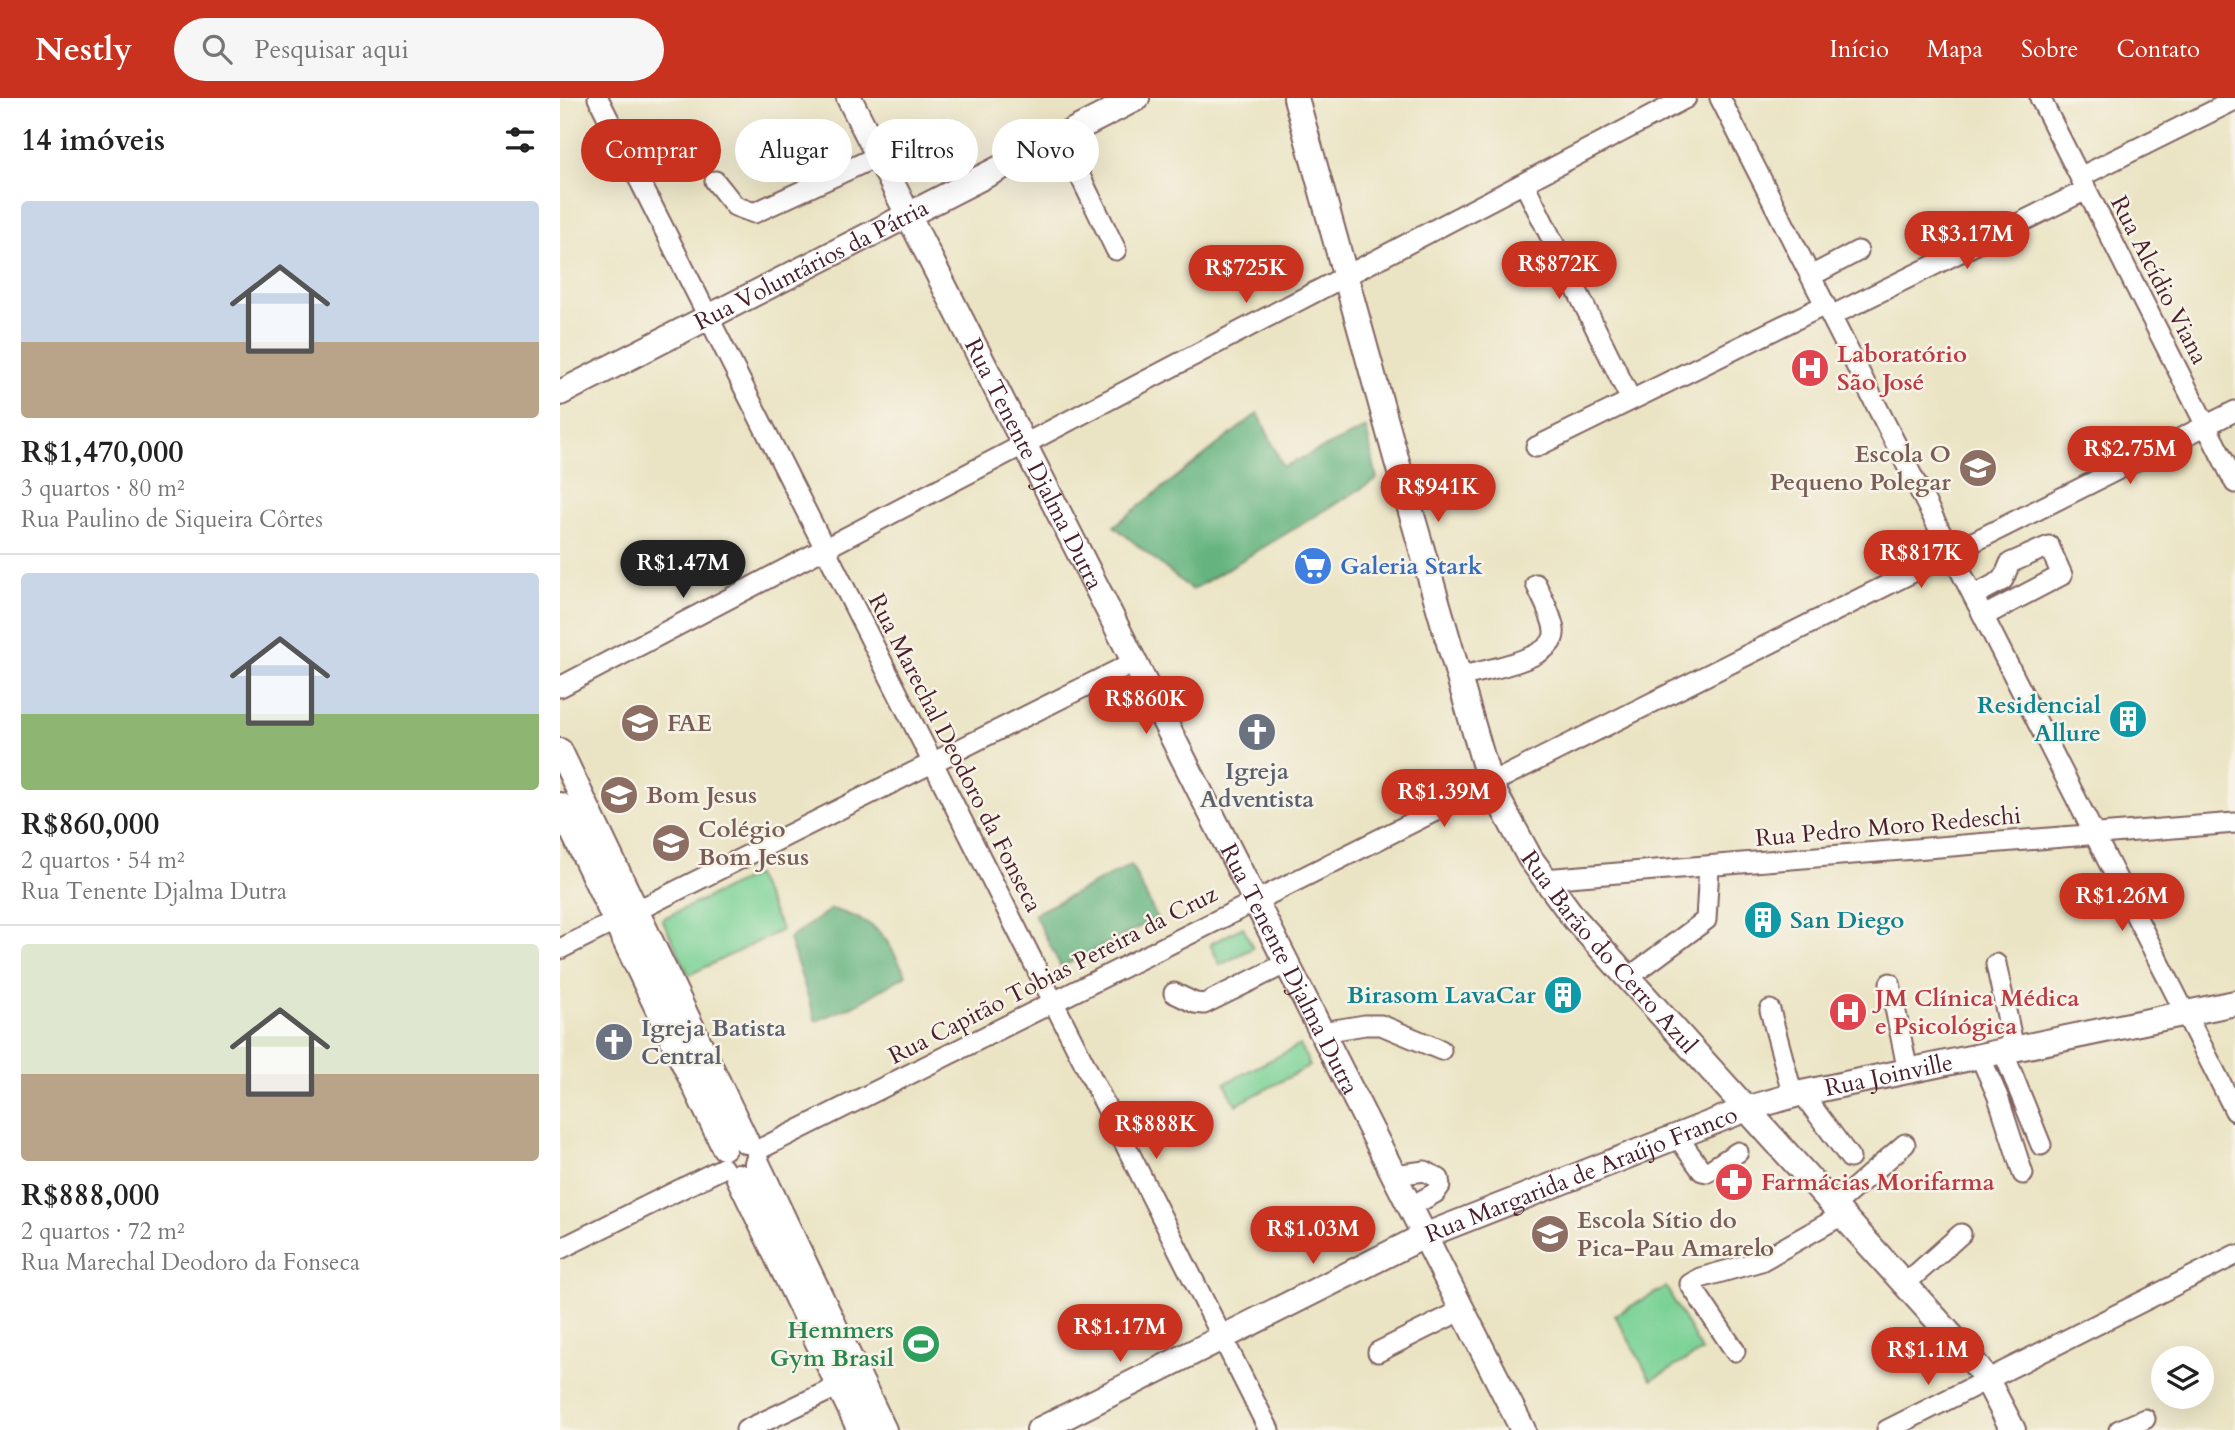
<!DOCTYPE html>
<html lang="pt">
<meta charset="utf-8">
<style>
body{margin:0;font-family:Cardo,serif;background:#f6f6f6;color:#222;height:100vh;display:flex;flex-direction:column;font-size:26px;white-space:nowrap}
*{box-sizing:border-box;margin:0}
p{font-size:23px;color:#767676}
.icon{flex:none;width:38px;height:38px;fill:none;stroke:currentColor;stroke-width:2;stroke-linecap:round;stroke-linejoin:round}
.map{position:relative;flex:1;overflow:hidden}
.details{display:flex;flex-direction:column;background:#fff;width:560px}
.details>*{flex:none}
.top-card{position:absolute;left:21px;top:21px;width:665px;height:63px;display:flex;gap:14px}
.tools{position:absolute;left:1591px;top:1248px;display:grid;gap:14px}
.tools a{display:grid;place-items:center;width:63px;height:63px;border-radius:50%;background:#fff;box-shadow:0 7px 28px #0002;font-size:35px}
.price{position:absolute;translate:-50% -60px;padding:0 16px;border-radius:24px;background:#c8321e;color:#fff;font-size:23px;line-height:46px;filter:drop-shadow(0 2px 4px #0008)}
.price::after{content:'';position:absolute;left:50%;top:42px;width:21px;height:16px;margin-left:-10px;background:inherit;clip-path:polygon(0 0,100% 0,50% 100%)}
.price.on{background:#222;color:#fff}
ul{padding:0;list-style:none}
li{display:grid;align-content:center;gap:14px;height:371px;padding:0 21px}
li+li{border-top:2px solid #e0e0e0}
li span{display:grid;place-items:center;height:217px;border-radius:7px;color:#555}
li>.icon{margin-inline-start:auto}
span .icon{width:126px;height:126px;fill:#fffc;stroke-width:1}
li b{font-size:30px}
h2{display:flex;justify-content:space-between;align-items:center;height:84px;padding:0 21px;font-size:30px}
.tag{padding:0 24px;border-radius:32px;background:#fff;box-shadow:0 7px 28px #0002;font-size:24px;line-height:63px}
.tag.on{background:#c8321e;color:#fff}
header{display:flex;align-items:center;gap:42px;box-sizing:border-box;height:98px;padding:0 35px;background:#c8321e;color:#fff}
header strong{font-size:33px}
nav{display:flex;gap:38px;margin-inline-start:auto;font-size:24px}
.search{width:490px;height:63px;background:#f6f6f6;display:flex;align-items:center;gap:18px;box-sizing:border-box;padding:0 24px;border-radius:38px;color:#767676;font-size:26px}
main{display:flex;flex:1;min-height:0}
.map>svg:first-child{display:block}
.green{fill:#7cd296;stroke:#637860;stroke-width:2}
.forest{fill:#65b47f;stroke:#586a55;stroke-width:2}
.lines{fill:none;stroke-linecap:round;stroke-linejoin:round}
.minor-casing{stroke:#826461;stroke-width:23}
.major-casing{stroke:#826461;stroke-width:28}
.minor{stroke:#fff;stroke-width:19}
.major{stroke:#fff;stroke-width:24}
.labels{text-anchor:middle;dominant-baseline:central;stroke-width:5;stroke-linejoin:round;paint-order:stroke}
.street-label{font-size:24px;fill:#4a1f2b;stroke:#f7f3e8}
.health-label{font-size:24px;font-weight:bold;fill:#be3a42;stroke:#f7f3e8;text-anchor:start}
.education-label{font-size:24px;font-weight:bold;fill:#785e54;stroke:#f7f3e8;text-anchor:start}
.shop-label{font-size:24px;font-weight:bold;fill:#366cbe;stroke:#f7f3e8;text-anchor:start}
.culture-label{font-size:24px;font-weight:bold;fill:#0d838f;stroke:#f7f3e8;text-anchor:end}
.worship-label{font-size:24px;font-weight:bold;fill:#5b616d;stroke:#f7f3e8}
.leisure-label{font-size:24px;font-weight:bold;fill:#27864d;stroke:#f7f3e8;text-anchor:end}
</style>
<header>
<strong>Nestly</strong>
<div class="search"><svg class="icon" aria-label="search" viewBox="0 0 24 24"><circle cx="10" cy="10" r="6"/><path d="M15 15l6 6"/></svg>Pesquisar aqui</div>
<nav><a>Início</a><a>Mapa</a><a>Sobre</a><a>Contato</a></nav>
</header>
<main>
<section class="details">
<h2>14 imóveis<svg class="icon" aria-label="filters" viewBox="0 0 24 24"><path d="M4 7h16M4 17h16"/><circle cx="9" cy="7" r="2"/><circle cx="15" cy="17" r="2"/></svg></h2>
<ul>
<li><span style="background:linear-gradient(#c9d6e8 65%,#b9a48a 0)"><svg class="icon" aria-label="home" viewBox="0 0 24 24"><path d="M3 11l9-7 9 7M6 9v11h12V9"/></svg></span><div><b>R$1,470,000</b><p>3 quartos · 80 m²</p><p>Rua Paulino de Siqueira Côrtes</p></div></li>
<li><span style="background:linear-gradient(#c9d6e8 65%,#8fb573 0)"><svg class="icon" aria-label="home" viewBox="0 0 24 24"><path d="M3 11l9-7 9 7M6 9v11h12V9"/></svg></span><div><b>R$860,000</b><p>2 quartos · 54 m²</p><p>Rua Tenente Djalma Dutra</p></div></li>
<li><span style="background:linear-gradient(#dfe7d0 60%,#b9a48a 0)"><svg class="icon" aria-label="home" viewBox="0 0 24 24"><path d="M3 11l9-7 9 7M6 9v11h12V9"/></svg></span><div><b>R$888,000</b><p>2 quartos · 72 m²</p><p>Rua Marechal Deodoro da Fonseca</p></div></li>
</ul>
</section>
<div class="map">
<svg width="1675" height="1332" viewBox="0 0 1675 1332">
<rect width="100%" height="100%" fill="#f7f3e8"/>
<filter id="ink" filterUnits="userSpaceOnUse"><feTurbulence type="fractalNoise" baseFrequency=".0143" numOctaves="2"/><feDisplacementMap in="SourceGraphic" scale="14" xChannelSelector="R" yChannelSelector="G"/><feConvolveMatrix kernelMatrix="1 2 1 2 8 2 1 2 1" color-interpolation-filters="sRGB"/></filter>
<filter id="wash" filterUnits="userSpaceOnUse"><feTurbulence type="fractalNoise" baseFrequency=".00686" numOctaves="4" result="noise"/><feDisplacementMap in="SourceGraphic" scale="28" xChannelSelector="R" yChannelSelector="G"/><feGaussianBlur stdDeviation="1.57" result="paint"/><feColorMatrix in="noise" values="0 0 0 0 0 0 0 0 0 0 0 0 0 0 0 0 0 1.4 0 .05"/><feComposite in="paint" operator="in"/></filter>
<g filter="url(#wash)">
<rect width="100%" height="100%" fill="#ebe4c4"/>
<path class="green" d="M 195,777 L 222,832 L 129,877 L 102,821 Z
M 683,829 L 693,850 L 660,867 L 650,846 Z
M 740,947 L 750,968 L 676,1007 L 665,985 Z
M 1106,1189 L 1142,1253 L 1091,1282 L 1055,1217 Z"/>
<path class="forest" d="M 698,315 L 723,369 L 806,330 L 817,381 L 632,492 L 554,428 Z
M 571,767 L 597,820 L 501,869 L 474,816 Z
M 271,811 C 319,825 323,834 346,877 L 297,906 L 256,923 L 229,841 Z"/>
</g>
<g filter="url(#ink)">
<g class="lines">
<defs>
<path id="minor" d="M 38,0 L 709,1332
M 1160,0 L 1675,1013
M 1480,0 L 1675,385
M 501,39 L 556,152
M 1520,79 L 1675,2
M 155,83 L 175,108 L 194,115 L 318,58
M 964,85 L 1071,302
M 1251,178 L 1298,153
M 1271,218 L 1526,92
M 976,349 L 1265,207
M 1413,498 L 1443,482 L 1450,465 L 1489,448 L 1502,477 L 1424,518
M 898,579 C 920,573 998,562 994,532 C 992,517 982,500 976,486
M 0,589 L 1126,0
M 984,781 L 1675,725
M 76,813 L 574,564
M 0,851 L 56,823
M 1436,866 L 1454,951
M 1068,880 L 1146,822 L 1149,768
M 1330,885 L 1348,974
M 614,895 L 635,905 L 644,906 L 727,865
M 1210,912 L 1233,998
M 762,934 L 805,927 L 821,927 L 881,952
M 1443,953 L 1481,1047
M 1420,958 L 1438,999 L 1463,1076
M 1242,995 L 1290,1060
M 1117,1038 L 1142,1073 L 1147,1074 L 1178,1054
M 196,1053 L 1675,313
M 834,1077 L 865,1073 L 879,1081 L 880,1088 L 875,1095 L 850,1109
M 1276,1106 L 1345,1046
M 0,1151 L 163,1070
M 1346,1185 L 1401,1136
M 1175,1253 L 1130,1186 L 1140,1180 L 1201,1163 L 1284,1116
M 818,1254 L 902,1212
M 186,1332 L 279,1288
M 1327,1332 L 1675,1157
M 1559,1332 L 1585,1321"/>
<g id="major">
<path id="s1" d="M 289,0 L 963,1332"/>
<path id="s2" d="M 736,0 L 851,414 L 930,686 L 970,760 L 1014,820 L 1407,1255 L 1427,1282 L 1453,1332"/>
<path id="s3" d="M 0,295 L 577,0"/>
<path d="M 0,653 L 186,1043"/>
<path d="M 0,707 L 164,1049"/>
<path d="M 197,1065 L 324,1332"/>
<path d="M 178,1078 L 300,1332"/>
<path id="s4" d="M 479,1332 L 864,1138 L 1189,1010 L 1242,995 L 1675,905"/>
</g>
</defs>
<use href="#minor" class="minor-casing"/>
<use href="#major" class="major-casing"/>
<use href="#minor" class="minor"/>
<use href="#major" class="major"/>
</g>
</g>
<defs>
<symbol id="hospital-disc" viewBox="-11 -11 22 22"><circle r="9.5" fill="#e0444e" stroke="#f7f3e8"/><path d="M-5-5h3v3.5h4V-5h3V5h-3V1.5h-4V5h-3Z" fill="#fff"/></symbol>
<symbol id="school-disc" viewBox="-11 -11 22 22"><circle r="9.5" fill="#8d6e63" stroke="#f7f3e8"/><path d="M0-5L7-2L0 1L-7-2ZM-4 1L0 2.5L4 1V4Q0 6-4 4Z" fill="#fff"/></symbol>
<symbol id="supermarket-disc" viewBox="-11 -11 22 22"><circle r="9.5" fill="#3f7fe0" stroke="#f7f3e8"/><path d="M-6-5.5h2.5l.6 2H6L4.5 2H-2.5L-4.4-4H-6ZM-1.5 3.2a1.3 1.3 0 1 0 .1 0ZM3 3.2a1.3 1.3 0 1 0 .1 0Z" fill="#fff"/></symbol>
<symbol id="building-disc" viewBox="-11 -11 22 22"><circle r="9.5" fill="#0f9aa8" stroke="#f7f3e8"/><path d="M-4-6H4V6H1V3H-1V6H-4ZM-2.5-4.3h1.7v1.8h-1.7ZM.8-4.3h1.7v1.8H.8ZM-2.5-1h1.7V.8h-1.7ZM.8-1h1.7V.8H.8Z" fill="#fff"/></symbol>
<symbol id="church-disc" viewBox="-11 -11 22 22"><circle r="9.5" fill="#6b7280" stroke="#f7f3e8"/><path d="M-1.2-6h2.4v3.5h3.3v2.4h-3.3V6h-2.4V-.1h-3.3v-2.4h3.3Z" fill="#fff"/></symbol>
<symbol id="pharmacy-disc" viewBox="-11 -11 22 22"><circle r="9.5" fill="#e0444e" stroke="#f7f3e8"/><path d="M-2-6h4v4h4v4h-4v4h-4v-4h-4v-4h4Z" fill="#fff"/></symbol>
<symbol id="stadium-disc" viewBox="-11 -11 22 22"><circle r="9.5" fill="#2e9e5b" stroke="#f7f3e8"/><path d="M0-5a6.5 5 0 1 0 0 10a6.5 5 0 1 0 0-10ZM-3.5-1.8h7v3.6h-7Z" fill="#fff"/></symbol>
</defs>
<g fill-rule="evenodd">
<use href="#hospital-disc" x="1228" y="248" width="44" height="44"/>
<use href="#school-disc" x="1396" y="348" width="44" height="44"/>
<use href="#supermarket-disc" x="731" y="446" width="44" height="44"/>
<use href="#building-disc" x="1546" y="599" width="44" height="44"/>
<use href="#school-disc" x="58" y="603" width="44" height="44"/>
<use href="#church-disc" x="675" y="612" width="44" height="44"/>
<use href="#school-disc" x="37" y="675" width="44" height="44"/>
<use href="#school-disc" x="89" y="723" width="44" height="44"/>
<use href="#building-disc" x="1181" y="800" width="44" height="44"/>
<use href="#building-disc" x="981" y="875" width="44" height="44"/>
<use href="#hospital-disc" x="1266" y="892" width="44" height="44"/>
<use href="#church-disc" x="32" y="922" width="44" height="44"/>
<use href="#pharmacy-disc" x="1152" y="1062" width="44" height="44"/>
<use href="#school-disc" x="968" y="1114" width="44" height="44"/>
<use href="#stadium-disc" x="339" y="1224" width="44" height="44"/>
</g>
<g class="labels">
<g class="street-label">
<text stroke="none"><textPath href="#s3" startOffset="282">Rua Voluntários da Pátria</textPath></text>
<text transform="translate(1599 182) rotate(63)">Rua Alcídio Viana</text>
<text stroke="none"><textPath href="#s1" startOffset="410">Rua Tenente Djalma Dutra</textPath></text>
<text transform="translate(395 655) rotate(63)">Rua Marechal Deodoro da Fonseca</text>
<text transform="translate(1328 729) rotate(-5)">Rua Pedro Moro Redeschi</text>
<text stroke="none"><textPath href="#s2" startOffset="920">Rua Barão do Cerro Azul</textPath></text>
<text stroke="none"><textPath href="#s1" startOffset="976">Rua Tenente Djalma Dutra</textPath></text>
<text transform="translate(493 877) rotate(-27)">Rua Capitão Tobias Pereira da Cruz</text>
<text stroke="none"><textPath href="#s4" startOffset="924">Rua Joinville</textPath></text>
<text stroke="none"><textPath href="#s4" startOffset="600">Rua Margarida de Araújo Franco</textPath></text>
</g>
<g class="health-label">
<text x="1277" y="256">Laboratório<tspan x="1277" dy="28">São José</tspan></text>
<text x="1315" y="900">JM Clínica Médica<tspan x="1315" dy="28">e Psicológica</tspan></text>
<text x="1201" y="1084">Farmácias Morifarma</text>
</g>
<g class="education-label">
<text x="1391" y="356" text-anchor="end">Escola O<tspan x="1391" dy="28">Pequeno Polegar</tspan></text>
<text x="107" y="625">FAE</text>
<text x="86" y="697">Bom Jesus</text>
<text x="138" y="731">Colégio<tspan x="138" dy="28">Bom Jesus</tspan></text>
<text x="1017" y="1122">Escola Sítio do<tspan x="1017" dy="28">Pica-Pau Amarelo</tspan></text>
</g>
<g class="shop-label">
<text x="780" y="468">Galeria Stark</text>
</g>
<g class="culture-label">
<text x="1541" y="607">Residencial<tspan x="1541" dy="28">Allure</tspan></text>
<text x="1230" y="822" text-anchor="start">San Diego</text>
<text x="976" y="897">Birasom LavaCar</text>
</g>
<g class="worship-label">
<text x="697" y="673">Igreja<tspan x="697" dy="28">Adventista</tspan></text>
<text x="81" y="930" text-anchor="start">Igreja Batista<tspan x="81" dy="28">Central</tspan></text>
</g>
<g class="leisure-label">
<text x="334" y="1232">Hemmers<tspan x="334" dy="28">Gym Brasil</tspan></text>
</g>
</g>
</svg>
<div class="tools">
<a><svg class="icon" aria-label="layers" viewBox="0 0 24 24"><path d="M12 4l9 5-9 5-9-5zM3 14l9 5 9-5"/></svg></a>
</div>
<b class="price" style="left:1407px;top:173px">R$3.17M</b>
<b class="price" style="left:999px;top:203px">R$872K</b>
<b class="price" style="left:686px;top:207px">R$725K</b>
<b class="price" style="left:1570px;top:388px">R$2.75M</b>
<b class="price" style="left:878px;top:426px">R$941K</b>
<b class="price" style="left:1361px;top:492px">R$817K</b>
<b class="price on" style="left:123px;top:502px">R$1.47M</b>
<b class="price" style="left:586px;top:638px">R$860K</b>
<b class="price" style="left:884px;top:731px">R$1.39M</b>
<b class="price" style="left:1562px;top:835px">R$1.26M</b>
<b class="price" style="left:596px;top:1063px">R$888K</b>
<b class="price" style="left:753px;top:1168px">R$1.03M</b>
<b class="price" style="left:560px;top:1266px">R$1.17M</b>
<b class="price" style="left:1368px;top:1289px">R$1.1M</b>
<div class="top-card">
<a class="tag on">Comprar</a>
<a class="tag">Alugar</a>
<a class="tag">Filtros</a>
<a class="tag">Novo</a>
</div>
</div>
</main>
